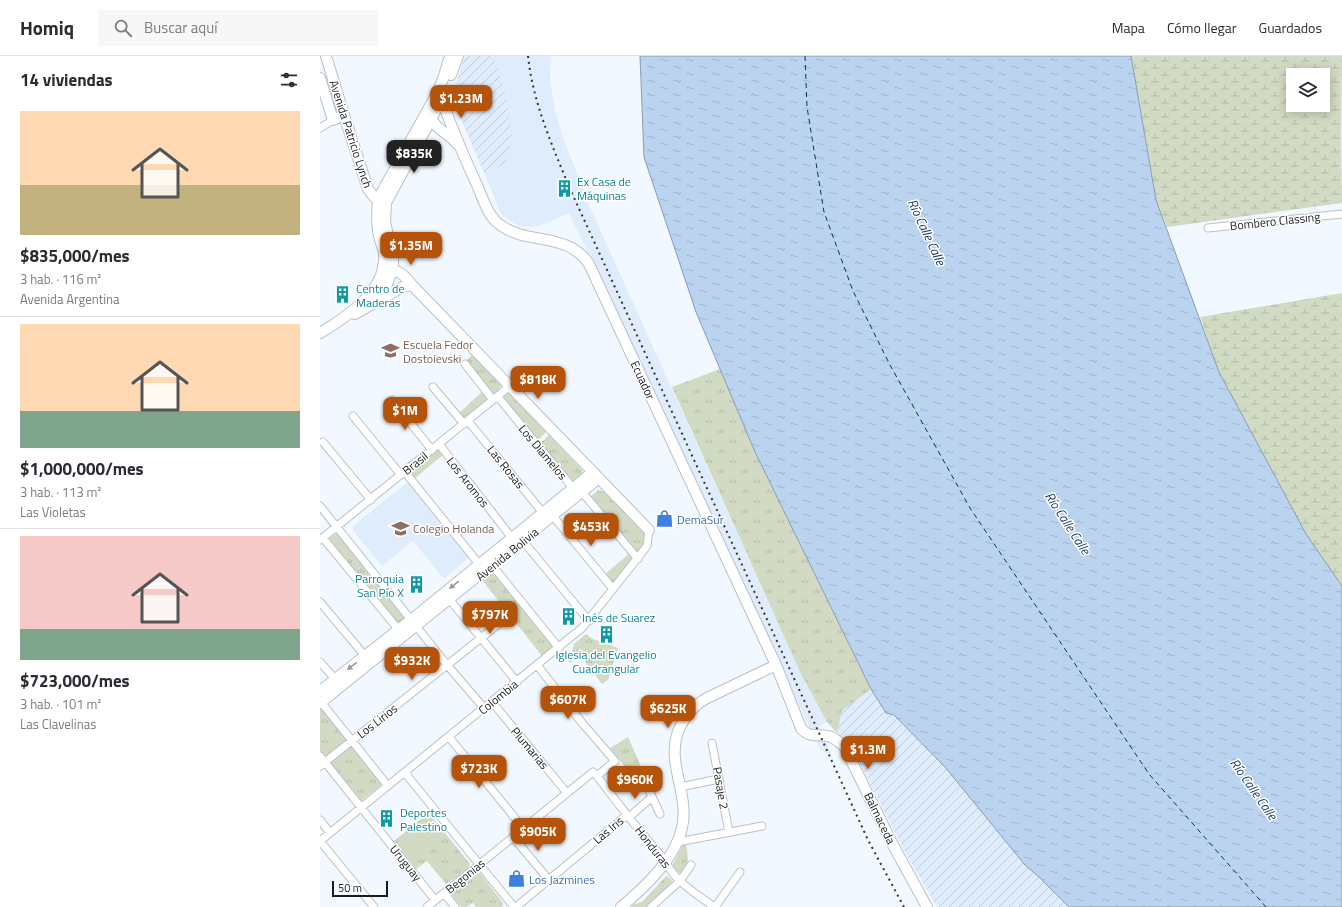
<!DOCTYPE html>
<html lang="es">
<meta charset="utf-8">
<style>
body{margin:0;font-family:"Titillium Web",sans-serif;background:#f7f7f7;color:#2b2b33;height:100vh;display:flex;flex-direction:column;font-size:15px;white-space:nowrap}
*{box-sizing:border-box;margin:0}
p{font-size:13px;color:#7c7c81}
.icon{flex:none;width:22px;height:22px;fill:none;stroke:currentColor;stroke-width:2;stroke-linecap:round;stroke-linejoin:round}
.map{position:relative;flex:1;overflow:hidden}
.details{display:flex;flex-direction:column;background:#fff;width:320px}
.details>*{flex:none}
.controls{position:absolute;left:966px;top:12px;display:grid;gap:8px}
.controls a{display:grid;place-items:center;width:44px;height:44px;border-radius:0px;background:#fff;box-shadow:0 2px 10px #0003;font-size:20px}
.scale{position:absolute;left:12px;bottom:10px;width:56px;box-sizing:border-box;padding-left:4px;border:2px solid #191c1f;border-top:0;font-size:11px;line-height:14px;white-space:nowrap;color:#191c1f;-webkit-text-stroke:3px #fff;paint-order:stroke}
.price{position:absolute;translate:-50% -34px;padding:0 9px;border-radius:8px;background:#b45309;color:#fff;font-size:13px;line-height:26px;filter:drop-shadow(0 1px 2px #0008)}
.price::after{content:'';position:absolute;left:50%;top:24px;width:12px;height:9px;margin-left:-6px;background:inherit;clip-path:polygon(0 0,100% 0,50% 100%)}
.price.on{background:#222;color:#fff}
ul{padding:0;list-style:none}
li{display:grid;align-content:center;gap:8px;height:212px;padding:0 20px}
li+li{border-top:1px solid #e1e1e2}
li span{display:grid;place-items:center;height:124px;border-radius:0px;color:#555}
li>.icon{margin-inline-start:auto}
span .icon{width:72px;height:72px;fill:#fffc;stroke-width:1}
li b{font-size:17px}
h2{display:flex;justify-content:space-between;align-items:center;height:48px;padding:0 20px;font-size:17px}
header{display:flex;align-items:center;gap:24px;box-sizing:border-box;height:56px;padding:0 20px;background:#fff;border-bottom:1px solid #e1e1e2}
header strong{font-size:19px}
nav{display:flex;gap:22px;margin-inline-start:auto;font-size:14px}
.search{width:280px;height:36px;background:#f7f7f7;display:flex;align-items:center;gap:10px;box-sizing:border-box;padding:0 14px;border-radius:0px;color:#7c7c81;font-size:15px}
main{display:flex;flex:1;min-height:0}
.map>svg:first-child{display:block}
.built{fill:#dfecfb}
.industrial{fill:url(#industrial-furrows)}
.grass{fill:url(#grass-tufts)}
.wetland{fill:url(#wetland-marsh);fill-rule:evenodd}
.garden{fill:#d1dac3}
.water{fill:url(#water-ripples);stroke:#8a9cb1}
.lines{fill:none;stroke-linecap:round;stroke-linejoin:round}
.ferry{stroke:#0d3156;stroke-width:1;stroke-dasharray:5 4;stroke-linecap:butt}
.street-casing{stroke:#b8c0c8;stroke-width:9}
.secondary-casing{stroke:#b8c0c8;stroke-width:12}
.street{stroke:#fff;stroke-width:7}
.secondary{stroke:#fff;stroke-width:10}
.rail{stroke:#313538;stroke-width:2;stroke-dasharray:2 4;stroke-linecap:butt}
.oneway{fill:#98999a}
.labels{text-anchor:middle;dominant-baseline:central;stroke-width:3;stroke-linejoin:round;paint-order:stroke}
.street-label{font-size:12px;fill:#191c1f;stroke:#fff}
.culture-label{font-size:12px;fill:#0d838f;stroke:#fff;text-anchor:start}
.education-label{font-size:12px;fill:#785e54;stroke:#fff;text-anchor:start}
.shop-label{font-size:12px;fill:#366cbe;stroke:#fff;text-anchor:start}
.water-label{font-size:13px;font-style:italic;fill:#0d3156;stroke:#fff}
</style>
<header>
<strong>Homiq</strong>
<div class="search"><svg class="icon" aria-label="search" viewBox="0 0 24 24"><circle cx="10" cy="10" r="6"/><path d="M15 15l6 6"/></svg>Buscar aquí</div>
<nav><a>Mapa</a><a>Cómo llegar</a><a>Guardados</a></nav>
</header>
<main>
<section class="details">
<h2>14 viviendas<svg class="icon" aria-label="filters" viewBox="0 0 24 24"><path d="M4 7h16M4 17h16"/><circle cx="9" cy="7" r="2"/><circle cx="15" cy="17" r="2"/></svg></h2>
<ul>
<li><span style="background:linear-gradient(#ffd9b3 60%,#c2b280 0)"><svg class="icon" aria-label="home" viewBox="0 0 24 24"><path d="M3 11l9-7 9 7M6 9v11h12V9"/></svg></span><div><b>$835,000/mes</b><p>3 hab. · 116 m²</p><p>Avenida Argentina</p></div></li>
<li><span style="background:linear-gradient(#ffd9b3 70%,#7fa58c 0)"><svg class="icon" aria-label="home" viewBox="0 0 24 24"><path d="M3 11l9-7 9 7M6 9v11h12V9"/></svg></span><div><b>$1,000,000/mes</b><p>3 hab. · 113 m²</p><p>Las Violetas</p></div></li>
<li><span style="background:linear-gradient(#f6c9c9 75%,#7fa58c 0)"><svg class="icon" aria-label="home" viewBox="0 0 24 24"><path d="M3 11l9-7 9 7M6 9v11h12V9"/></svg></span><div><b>$723,000/mes</b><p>3 hab. · 101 m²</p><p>Las Clavelinas</p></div></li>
</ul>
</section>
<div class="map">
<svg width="1022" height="851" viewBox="0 0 1022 851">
<defs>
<pattern id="industrial-furrows" width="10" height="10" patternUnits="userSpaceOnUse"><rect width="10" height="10" fill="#dfecfb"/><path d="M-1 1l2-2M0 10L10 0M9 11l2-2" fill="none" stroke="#bfcad7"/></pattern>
<pattern id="grass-tufts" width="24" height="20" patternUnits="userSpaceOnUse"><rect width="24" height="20" fill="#d1dac3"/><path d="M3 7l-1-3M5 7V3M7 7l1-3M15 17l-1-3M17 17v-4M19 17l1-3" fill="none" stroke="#b3baa7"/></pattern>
<pattern id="wetland-marsh" width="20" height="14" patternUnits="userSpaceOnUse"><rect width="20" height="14" fill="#d1dac3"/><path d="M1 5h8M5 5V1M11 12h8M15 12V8" fill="none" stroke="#b3baa7"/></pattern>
<pattern id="water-ripples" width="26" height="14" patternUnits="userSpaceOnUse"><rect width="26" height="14" fill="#bad3ef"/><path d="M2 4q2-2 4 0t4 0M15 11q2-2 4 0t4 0" fill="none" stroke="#9fb5cc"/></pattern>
</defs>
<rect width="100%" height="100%" fill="#f2f8ff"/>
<path class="built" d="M 173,0 L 231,0 L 230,23 L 235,54 L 243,82 L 253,107 L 268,147 L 480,616 L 507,666 L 499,670 L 512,699 L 500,694 L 301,266 L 249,157 L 225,168 L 211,171 L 198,170 L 181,158 L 165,119 L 186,107 L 184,30 Z
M 89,425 L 150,501 L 124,523 L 93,485 L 62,510 L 33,475 L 33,470 Z"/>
<path class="industrial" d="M 145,0 L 173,0 L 184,30 L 192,80 L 186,107 L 165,119 L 132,43 L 134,34 Z
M 551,633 L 566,657 L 574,659 L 625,711 L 705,809 L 719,821 L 749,851 L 617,851 L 584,794 L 531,690 L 517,677 L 522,655 Z"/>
<path class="grass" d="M 154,297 L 182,326 L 179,334 L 143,364 L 138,358 L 164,334 L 143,308 Z
M 400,313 L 435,396 L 551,633 L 522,655 L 517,677 L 507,666 L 480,616 L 352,331 Z
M 190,336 L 227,375 L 216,386 L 181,343 Z
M 229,379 L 262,414 L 262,419 L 251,428 L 219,389 Z
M 120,392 L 124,398 L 94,423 L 90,417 Z
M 278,434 L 284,436 L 325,478 L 323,492 L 293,530 L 284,519 L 311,496 L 269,442 Z
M 17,477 L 85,560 L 84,563 L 77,568 L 8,483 Z
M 174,515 L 233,591 L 222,600 L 162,524 Z
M 266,578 L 273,583 L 298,592 L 288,624 L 282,628 L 260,599 L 250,607 L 248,605 L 250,603 L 254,588 Z
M 0,650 L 63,728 L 41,745 L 0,696 Z
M 308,681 L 323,715 L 314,722 L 290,692 Z
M 109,757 L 150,808 L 149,813 L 126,828 L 107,805 L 96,813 L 74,785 Z
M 366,788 C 368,801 370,806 362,817 L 359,817 L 352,810 L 363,789 Z
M 157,817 L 160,817 L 183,847 L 183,850 L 181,851 L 156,851 L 153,847 L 146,851 L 141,851 L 131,838 Z
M 346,820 L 350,822 L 353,826 L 352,830 L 328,851 L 311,851 L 314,848 L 322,846 Z"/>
<path class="wetland" d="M 811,0 L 1022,0 L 1021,82 L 1022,147 L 847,171 L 836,144 ZM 973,19 L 1003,19 L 1003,49 L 973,49 Z
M 1022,237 L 1022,530 L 986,478 L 899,316 L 880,261 Z"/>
<path class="garden" d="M 103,764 L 114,779 L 89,800 L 77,785 Z"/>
<path class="water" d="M 320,0 L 811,0 L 836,144 L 899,316 L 986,478 L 1022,530 L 1022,851 L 749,851 L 719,821 L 705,809 L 625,711 L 574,659 L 566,657 L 551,633 L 435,396 L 376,256 L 324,101 Z"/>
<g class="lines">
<path class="ferry" d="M 485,0 L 487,51 L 504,156 L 533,235 L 570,309 L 650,452 L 829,718 L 946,851"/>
<defs>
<path id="street" d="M 0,72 L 13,64
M 888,172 L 1022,158
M 145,308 L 170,340
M 113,331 L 144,368
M 178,341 L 253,432
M 72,344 L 112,394
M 33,360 L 81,419
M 148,365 L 223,457
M 3,386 L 51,444
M 119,388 L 192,482
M 85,416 L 159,508
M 262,436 L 318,503
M 0,450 L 128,610 L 164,652
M 233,460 L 293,533
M 3,482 L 78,573
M 0,484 L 190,330
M 203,485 L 269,565
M 172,509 L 239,592
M 130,544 L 197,626
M 0,546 L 45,600
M 0,606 L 15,623
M 1,646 L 68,730
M 172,646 L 247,737
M 129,681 L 204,773
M 392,687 L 409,776
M 0,700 L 115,844
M 0,710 L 190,559
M 85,717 L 194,851
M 322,719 L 340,758
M 277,720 L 307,759 L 346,806 C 355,826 377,838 394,851
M 360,731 L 399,723
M 309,761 L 332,741
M 0,764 L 10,777
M 193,781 L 229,824
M 0,785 L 262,572 L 327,490 L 329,474
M 0,785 L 54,851
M 358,786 L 442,770
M 124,837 L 135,851
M 107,851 L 273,716 L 277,720 L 295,705 L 263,668 L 217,609
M 196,851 L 307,759
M 331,851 L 360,825 L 371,809
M 395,851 L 420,816"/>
<path id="secondary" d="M 6,0 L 24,59 L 48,133 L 54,141 L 64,146
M 131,19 L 138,0
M 0,22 L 13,64 L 24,59
M 114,43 L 121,46 L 124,50 C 134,77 145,103 157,129 C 163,142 167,159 179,168 C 207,190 247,175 269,208 L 456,609 L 481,672 C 489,683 500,677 511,681 C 516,683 520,687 524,690 L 573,789 L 607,851
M 110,58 C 114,74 128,76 137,88
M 63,210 C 77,214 83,217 92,229 L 329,474
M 59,244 L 83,231 L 92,229
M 35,258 L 56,246 L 63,238 L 71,218 L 73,207 L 73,201 L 65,166 L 66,147 L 123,41
M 0,277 C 27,261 68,234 64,197 C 63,191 60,186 59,180 C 56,168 57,155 58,143 L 114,43 L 123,23 L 130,0
M 0,635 L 96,560 L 273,416
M 0,647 L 279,422
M 301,851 C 325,831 355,803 362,772 C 370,737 345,707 359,673 C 365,660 373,650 385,643 L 456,609"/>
</defs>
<use href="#street" class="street-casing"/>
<use href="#secondary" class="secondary-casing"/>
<use href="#street" class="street"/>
<use href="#secondary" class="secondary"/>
<path class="rail" d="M 208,0 C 213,47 232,89 250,133 L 548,784 L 584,851"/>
</g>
<defs><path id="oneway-solid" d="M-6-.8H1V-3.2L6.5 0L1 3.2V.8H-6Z"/></defs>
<g class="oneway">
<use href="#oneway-solid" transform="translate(134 529) rotate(141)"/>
<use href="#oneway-solid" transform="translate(32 610) rotate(143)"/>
</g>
<defs>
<symbol id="building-bare" viewBox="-9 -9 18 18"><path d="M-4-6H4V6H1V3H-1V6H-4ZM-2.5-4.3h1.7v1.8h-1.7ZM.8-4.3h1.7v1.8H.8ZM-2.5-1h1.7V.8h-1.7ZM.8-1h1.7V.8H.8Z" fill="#0f9aa8" stroke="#fff" stroke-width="2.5" paint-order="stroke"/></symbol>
<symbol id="school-bare" viewBox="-9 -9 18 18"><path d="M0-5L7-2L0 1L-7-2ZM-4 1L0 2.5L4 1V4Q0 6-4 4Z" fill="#8d6e63" stroke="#fff" stroke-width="2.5" paint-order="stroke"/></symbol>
<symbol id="shop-bare" viewBox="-9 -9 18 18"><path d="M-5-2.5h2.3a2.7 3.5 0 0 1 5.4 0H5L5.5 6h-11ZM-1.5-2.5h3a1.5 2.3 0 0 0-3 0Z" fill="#3f7fe0" stroke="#fff" stroke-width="2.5" paint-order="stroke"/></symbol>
</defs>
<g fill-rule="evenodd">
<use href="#building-bare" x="232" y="120" width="25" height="25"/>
<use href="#building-bare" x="10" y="226" width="25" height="25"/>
<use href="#school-bare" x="58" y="282" width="25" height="25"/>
<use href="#shop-bare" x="332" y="450" width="25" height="25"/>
<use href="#school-bare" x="68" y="460" width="25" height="25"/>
<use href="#building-bare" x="84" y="516" width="25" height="25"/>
<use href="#building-bare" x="236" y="548" width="25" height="25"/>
<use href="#building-bare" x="274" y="566" width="25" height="25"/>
<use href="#building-bare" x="54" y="750" width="25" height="25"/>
<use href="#shop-bare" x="184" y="810" width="25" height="25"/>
</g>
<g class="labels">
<g class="street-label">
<text transform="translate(31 78) rotate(72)">Avenida Patricio Lynch</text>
<text transform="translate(955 165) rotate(-6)">Bombero Classing</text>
<text transform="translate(323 324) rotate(65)">Ecuador</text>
<text transform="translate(223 396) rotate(50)">Los Diamelos</text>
<text transform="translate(95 407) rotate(-39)">Brasil</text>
<text transform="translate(186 411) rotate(51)">Las Rosas</text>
<text transform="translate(148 426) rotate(52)">Los Aromos</text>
<text transform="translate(187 498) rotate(-39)">Avenida Bolivia</text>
<text transform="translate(178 641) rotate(-39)">Colombia</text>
<text transform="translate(57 665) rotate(-38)">Los Lirios</text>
<text transform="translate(210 692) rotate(50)">Plumarias</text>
<text transform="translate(401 732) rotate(80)">Pasaje 2</text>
<text transform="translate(560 762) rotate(64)">Balmaceda</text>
<text transform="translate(288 774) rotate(-40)">Las Iris</text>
<text transform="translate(333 791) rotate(52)">Honduras</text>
<text transform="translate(86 807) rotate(51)">Uruguay</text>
<text transform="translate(145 820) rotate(-39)">Begonias</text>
</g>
<g class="culture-label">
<text x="257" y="125">Ex Casa de<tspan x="257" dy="14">Máquinas</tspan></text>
<text x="36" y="232">Centro de<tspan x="36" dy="14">Maderas</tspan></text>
<text x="84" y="522" text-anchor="end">Parroquia<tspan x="84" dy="14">San Pío X</tspan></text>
<text x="262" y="561">Inés de Suarez</text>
<text x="286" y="598" text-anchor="middle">Iglesia del Evangelio<tspan x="286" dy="14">Cuadrangular</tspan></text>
<text x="80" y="756">Deportes<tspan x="80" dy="14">Palestino</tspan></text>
</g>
<g class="education-label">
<text x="83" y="288">Escuela Fedor<tspan x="83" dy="14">Dostoievski</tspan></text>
<text x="93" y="472">Colegio Holanda</text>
</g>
<g class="shop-label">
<text x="357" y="463">DemaSur</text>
<text x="209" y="823">Los Jazmines</text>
</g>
<g class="water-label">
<text transform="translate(607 176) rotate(65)">Río Calle Calle</text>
<text transform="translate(748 467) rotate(57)">Río Calle Calle</text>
<text transform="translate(934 733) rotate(55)">Río Calle Calle</text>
</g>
</g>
</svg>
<div class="controls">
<a><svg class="icon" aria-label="layers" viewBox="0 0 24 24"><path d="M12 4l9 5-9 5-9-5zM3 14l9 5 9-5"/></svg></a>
</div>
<div class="scale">50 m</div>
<b class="price" style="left:141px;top:63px">$1.23M</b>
<b class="price on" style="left:94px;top:118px">$835K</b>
<b class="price" style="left:91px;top:210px">$1.35M</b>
<b class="price" style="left:218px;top:344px">$818K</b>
<b class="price" style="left:85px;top:375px">$1M</b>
<b class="price" style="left:271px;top:491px">$453K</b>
<b class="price" style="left:170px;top:579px">$797K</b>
<b class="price" style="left:92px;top:625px">$932K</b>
<b class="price" style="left:248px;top:664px">$607K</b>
<b class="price" style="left:348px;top:673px">$625K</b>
<b class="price" style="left:548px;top:714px">$1.3M</b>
<b class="price" style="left:159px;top:733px">$723K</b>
<b class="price" style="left:315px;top:744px">$960K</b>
<b class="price" style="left:218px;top:796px">$905K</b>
</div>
</main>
